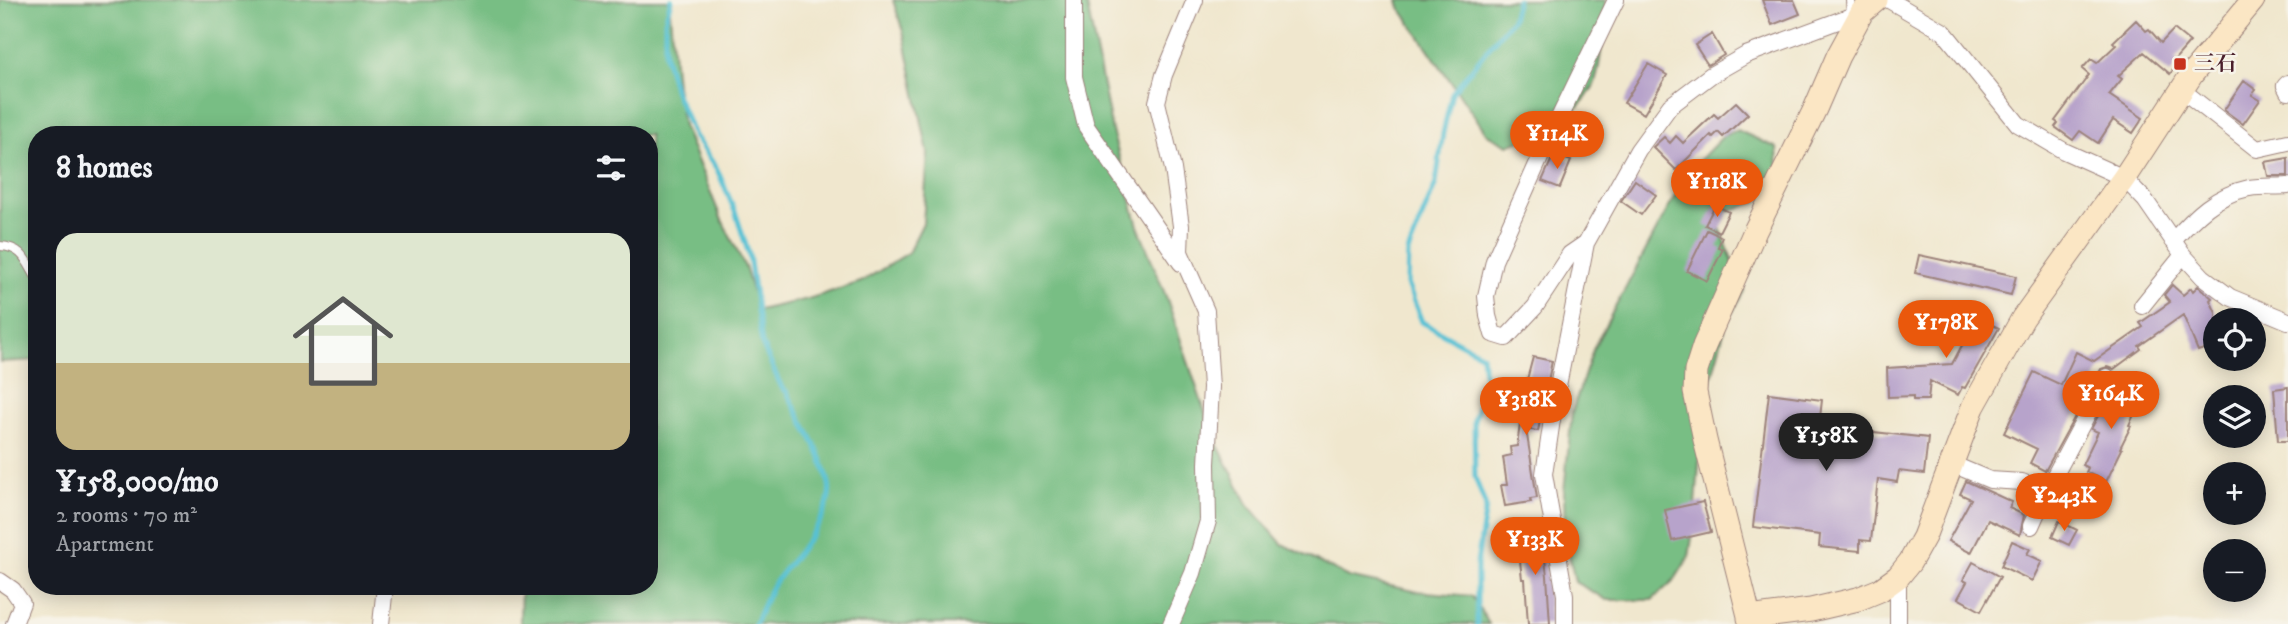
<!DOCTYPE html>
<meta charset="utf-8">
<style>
body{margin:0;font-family:"IM FELL DW Pica","Noto Serif JP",serif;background:#242831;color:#f1f3f6;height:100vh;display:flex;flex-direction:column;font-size:26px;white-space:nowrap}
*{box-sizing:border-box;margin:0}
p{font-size:23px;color:#9ea1a6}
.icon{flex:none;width:38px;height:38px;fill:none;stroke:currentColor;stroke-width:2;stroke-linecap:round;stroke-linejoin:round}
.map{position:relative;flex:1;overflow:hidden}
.drawer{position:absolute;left:28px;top:126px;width:630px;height:469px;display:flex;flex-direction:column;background:#171b24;border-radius:28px;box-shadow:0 4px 18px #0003}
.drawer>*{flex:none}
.controls{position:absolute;left:2203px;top:308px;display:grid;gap:14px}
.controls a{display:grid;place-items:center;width:63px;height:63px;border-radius:50%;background:#171b24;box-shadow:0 4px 18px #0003;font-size:35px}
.price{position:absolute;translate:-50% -60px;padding:0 16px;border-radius:24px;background:#ea580c;color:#fff;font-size:23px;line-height:46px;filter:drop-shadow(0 2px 4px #0008)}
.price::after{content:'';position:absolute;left:50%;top:42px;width:21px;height:16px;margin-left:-10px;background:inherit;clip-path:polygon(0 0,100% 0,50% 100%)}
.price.current{background:#222;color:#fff}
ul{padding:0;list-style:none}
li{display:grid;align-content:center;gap:14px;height:371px;padding:0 28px}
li+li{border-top:2px solid #363941}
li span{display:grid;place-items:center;height:217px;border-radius:21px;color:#555}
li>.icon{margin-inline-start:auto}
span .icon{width:126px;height:126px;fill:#fffc;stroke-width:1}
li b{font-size:30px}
h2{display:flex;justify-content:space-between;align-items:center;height:84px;padding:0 28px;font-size:30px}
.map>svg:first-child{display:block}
.forest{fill:#78be84;stroke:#616e58;stroke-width:2}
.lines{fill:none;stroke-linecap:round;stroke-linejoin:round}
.stream{stroke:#57c1d4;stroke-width:5}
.building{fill:#b7a3cb}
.lane-casing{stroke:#9d837c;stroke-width:10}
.street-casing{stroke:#9d837c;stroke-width:18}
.secondary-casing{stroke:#9d837c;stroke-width:25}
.lane{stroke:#fff;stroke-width:8}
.street{stroke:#fff;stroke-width:16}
.secondary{stroke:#fbe6c4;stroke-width:23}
.poi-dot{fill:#c8321e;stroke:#f7f3e8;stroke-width:2.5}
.labels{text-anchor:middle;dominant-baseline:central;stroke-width:5;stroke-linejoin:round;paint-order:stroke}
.poi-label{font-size:21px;font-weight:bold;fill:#4a1f2b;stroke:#f7f3e8;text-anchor:start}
</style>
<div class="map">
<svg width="2288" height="624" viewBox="0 0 2288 624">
<rect width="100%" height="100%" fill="#f7f3e8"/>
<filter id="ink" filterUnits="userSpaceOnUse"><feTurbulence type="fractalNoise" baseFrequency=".0143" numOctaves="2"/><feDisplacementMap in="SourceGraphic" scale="14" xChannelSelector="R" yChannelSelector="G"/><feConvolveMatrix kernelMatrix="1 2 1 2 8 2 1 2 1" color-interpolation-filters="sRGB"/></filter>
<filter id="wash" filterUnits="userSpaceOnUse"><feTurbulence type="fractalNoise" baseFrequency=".00686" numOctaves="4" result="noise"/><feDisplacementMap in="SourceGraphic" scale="28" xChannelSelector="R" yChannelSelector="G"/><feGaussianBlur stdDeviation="1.57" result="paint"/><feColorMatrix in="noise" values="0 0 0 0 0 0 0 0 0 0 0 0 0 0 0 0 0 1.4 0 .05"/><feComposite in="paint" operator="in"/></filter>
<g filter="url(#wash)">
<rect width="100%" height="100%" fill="#f0e7ce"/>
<path class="forest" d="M 0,0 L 669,0 L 676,86 L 683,126 L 721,218 L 745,267 L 758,310 L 808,299 L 861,282 L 908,253 L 923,223 L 928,153 L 904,35 L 893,0 L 1086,0 L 1112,131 L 1138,226 L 1167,299 L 1213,436 L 1248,504 L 1282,544 L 1348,577 L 1414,591 L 1472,596 L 1489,624 L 520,624 L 521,586 L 649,586 L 649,135 L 37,135 L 37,360 L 0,362 Z
M 1398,0 L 1606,0 C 1604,18 1601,74 1593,87 C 1575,120 1541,132 1508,145 L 1487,134 L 1400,8 Z
M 1737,130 L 1777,148 L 1778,168 L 1757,202 L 1715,215 L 1744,291 L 1726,323 L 1708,392 L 1700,451 L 1695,518 L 1689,557 L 1675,579 L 1652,600 L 1607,600 L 1575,582 L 1565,535 L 1564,491 L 1572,412 L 1594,347 L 1687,173 L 1723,136 Z"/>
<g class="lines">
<path class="stream" d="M 671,0 L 665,21 L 665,55 L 675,92 L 694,136 L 717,169 L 736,214 L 749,255 L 762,344 L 782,388 L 787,392 C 801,421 823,452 829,484 C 835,517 790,559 773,585 C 766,597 761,611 755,624
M 1477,624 L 1477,563 L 1486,507 L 1475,477 L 1474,420 L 1485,385 L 1482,355 L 1422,322 L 1407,284 L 1408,252 L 1436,183 L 1443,133 L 1452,93 L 1512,19 L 1517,0"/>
</g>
<g id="blocks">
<path class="building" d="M 1762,0 L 1794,0 L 1800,14 L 1772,25 Z
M 2136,20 L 2146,31 L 2149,29 L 2161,43 L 2174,29 L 2190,42 L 2175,59 L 2179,62 L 2170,74 L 2144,52 L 2118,76 L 2122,79 L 2109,95 L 2143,118 L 2133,133 L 2113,120 L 2098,143 L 2080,131 L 2073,140 L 2055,127 L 2058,123 L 2055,121 L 2089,75 L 2082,69 L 2091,59 L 2097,63 L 2116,45 L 2113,42 Z
M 1712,34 L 1724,55 L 1708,65 L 1695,45 Z
M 1648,64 L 1667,75 L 1644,114 L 1624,103 Z
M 2244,81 L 2256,90 L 2252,95 L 2260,100 L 2243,124 L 2224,110 Z
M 1736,102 L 1748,114 L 1723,137 L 1718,132 L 1713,137 L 1711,135 L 1676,170 L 1653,147 L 1664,137 L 1670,143 L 1676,136 L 1683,143 L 1714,114 L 1718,118 Z
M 1554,154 L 1571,161 L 1560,188 L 1542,181 Z
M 2288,158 L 2288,176 L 2268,176 L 2265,162 Z
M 1635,180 L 1656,195 L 1641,215 L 1621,201 Z
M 1715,205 L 1729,212 L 1719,232 L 1705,225 Z
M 1707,230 L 1722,237 L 1718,247 L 1723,249 L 1707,281 L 1687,271 Z
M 1919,255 L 2016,276 L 2011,295 L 1915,273 Z
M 2172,285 L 2183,295 L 2191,288 L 2193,291 L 2198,286 L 2212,298 L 2210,300 L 2216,313 L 2216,345 L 2198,351 L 2183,315 L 2139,346 L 2141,349 L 2114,369 L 2107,367 L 2101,369 L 2045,471 L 2030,463 L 2037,449 L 2004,433 L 2034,372 L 2061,385 L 2076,352 L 2094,361 L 2143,327 L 2140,323 L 2170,302 L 2164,295 Z
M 1950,305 L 1999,328 L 1965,388 L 1962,387 L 1958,395 L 1930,381 L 1928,400 L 1913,400 L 1913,396 L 1888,397 L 1887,368 L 1952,364 L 1966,338 L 1940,326 Z
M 1533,357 L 1552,361 L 1538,431 L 1526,429 L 1537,498 L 1530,499 L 1531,502 L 1505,506 L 1501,485 L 1507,485 L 1503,457 L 1511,455 L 1510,447 L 1517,446 L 1525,387 Z
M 2116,382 L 2143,396 L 2129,425 L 2131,426 L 2120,448 L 2122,449 L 2106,482 L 2086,472 L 2088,468 L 2082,465 L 2098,432 L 2091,429 Z
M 2288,387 L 2288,441 L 2278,441 L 2274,389 Z
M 1769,393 L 1822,400 L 1819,426 L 1928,438 L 1924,474 L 1899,471 L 1897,482 L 1878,479 L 1871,541 L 1860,540 L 1860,551 L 1819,547 L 1820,535 L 1753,527 Z
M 1966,481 L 2012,502 L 2009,508 L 2024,515 L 2020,535 L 1988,520 L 1971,553 L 1948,541 L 1971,499 L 1960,494 Z
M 1703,502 L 1711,532 L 1672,541 L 1665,510 Z
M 2059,521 L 2077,530 L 2069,545 L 2052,537 Z
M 1541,526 L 1547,576 L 1550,624 L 1528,624 L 1525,579 L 1522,579 L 1520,561 L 1526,561 L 1520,530 Z
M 2012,541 L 2030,549 L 2027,554 L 2042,561 L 2032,581 L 2001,566 Z
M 1973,562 L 2000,577 L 1981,611 L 1958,598 L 1967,582 L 1963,580 Z"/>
</g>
</g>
<g filter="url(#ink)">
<use href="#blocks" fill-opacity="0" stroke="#9d837c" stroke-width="2"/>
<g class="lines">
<defs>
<path id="lane" d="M 1850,0 L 1851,16
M 0,246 C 23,247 26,261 37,279"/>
<path id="street" d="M 1074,0 L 1074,77 L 1086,126 L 1181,263
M 1889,0 L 1944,32 L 2018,124 L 2064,151 L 2124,178 L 2145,200 L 2183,255 L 2203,277 L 2230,297 L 2288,321
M 2288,83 L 2285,86 L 2288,92
M 2182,90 L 2257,149 L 2288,142
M 2173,241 C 2195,216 2216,195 2249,188 C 2262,186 2275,187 2288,186
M 1586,243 L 1570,254 L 1535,307 L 1506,338 L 1493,334 L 1488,316 L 1486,296 L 1494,261 L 1543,151 L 1616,0
M 2142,306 L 2183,255
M 1952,464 L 1990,480 L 2022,482 L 2046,492 L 2031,526
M 2046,492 L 2107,377
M 1898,577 L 1898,624
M 0,581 L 13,590 L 22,603 L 14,624
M 381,624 L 385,586
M 1171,624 L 1193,573 L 1208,521 L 1207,464 L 1211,387 L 1206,311 L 1180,252 L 1181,226 L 1173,169 L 1157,102 L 1164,75 L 1195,0
M 1565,624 L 1565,595 L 1544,474 L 1554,406 L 1586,243 L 1638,150 L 1670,106 L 1711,75 L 1746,55 L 1862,12"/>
<path id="secondary" d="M 1749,618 L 1811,610 L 1858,599 L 1880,590 L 1898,577 L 1910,562 L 1924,537 L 1973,407 L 2023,318 L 2124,178 L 2192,74 L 2253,0
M 1751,624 L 1705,440 L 1695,392 L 1696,371 L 1704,346 L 1755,231 L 1815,109 L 1838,56 L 1862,12 L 1876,0"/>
</defs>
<use href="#lane" class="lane-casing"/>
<use href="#street" class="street-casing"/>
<use href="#secondary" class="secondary-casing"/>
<use href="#lane" class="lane"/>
<use href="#street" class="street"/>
<use href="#secondary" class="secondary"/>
</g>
</g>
<rect class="poi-dot" x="2173" y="57" width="14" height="14" rx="3.5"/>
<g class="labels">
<g class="poi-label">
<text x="2194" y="64">三石</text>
</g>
</g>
</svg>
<div class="controls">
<a><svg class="icon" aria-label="locate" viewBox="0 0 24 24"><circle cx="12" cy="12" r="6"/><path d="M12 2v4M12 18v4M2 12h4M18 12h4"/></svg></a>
<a><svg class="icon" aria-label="layers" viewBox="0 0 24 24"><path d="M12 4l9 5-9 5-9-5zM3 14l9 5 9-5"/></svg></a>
<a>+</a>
<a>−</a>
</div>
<b class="price" style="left:1557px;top:171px">¥114K</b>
<b class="price" style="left:1717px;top:219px">¥118K</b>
<b class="price" style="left:1946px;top:360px">¥178K</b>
<b class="price" style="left:2111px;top:431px">¥164K</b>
<b class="price" style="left:1526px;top:437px">¥318K</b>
<b class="price current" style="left:1826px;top:473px">¥158K</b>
<b class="price" style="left:2064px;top:533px">¥243K</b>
<b class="price" style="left:1535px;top:577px">¥133K</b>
<section class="drawer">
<h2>8 homes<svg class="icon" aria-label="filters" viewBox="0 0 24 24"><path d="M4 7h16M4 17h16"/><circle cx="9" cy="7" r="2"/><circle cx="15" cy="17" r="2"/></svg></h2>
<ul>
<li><span style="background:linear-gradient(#dfe7d0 60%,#c2b280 0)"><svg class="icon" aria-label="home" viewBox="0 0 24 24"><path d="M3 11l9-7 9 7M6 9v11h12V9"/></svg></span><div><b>¥158,000/mo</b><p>2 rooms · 70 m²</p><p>Apartment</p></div></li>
</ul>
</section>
</div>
